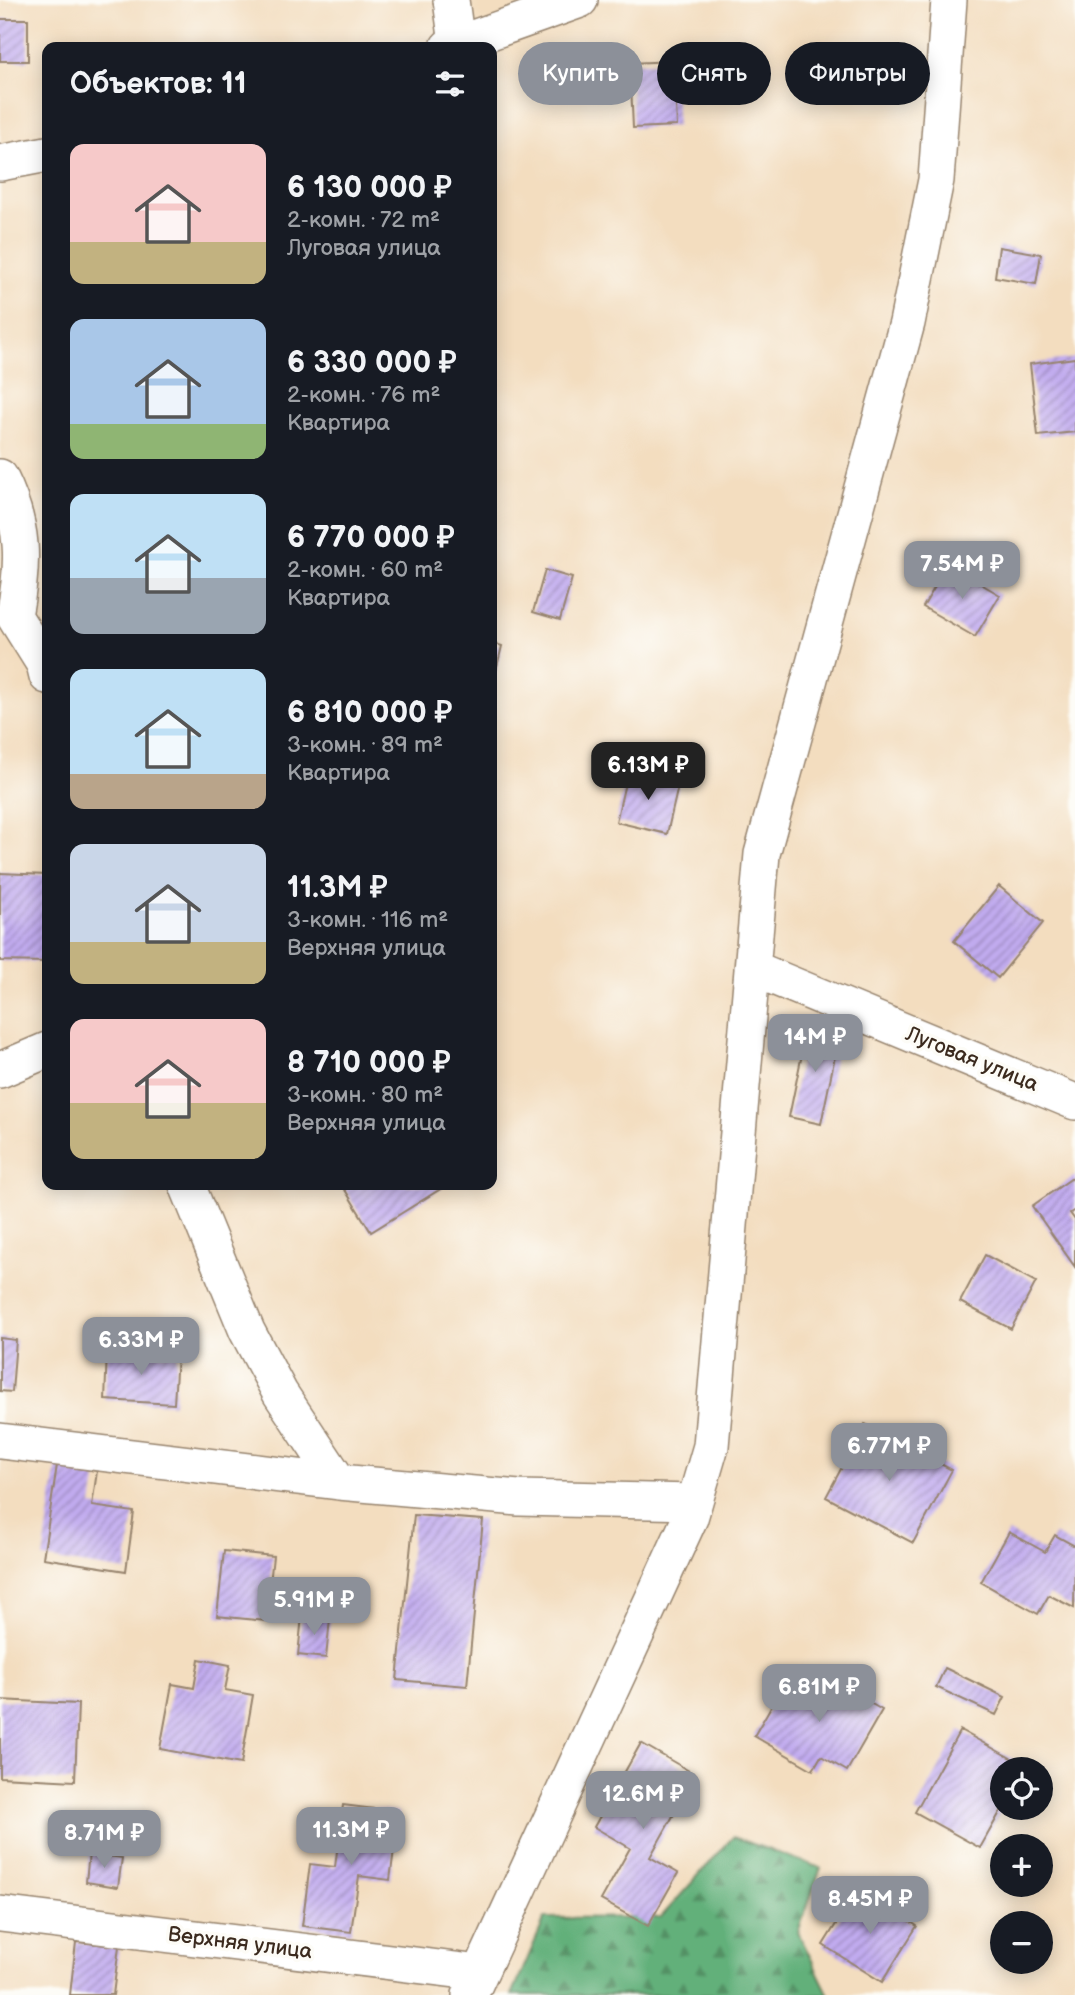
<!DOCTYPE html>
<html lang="ru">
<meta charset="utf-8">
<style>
body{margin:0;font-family:"Balsamiq Sans",sans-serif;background:#20242c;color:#f1f3f6;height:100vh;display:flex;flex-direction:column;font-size:26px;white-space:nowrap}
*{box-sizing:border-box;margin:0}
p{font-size:23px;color:#9ea1a6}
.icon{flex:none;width:38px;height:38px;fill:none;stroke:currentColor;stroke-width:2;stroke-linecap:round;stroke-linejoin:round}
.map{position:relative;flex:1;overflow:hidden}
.details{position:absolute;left:42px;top:42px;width:455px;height:1148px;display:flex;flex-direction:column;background:#171b24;border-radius:14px;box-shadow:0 4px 18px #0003}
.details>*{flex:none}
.hud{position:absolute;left:518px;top:42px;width:452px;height:63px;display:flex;gap:14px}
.fabs{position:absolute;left:990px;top:1757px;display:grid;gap:14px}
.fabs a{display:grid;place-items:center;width:63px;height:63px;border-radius:50%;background:#171b24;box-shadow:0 4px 18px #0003;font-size:35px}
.price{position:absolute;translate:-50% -60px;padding:0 16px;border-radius:14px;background:#8c9099;color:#fff;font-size:23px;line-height:46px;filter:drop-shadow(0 2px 4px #0008)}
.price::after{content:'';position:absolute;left:50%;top:42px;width:21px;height:16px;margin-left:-10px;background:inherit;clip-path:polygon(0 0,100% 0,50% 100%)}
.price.active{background:#222;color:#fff}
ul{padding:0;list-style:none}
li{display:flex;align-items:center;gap:21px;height:175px;padding:0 28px}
li span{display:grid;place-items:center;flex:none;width:196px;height:140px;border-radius:14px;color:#555}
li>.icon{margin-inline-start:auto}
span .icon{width:84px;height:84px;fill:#fffc;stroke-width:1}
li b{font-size:30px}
h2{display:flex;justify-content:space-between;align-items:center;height:84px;padding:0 28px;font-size:30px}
.tag{padding:0 24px;border-radius:32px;background:#171b24;box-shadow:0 4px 18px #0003;font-size:24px;line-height:63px}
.tag.active{background:#8c9099;color:#fff}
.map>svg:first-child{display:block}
.forest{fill:url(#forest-firs);stroke:#4e6d4c;stroke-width:2}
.building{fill:url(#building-hatch)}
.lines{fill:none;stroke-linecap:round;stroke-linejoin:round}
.minor-casing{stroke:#97846e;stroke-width:38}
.minor{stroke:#fff;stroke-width:35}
.labels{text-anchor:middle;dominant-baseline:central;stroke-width:7;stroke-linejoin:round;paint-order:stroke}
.street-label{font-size:21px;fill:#3b2a1e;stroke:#fdfcf7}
</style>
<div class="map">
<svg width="1075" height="1995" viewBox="0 0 1075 1995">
<defs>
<pattern id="forest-firs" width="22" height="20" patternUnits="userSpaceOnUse" patternTransform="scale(1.75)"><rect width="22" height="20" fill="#62b07a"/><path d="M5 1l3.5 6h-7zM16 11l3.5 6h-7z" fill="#528f63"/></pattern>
<pattern id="building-hatch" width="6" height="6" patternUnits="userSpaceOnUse" patternTransform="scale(1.75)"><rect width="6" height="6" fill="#c1abef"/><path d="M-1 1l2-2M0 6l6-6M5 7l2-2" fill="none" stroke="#9e8bc1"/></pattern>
</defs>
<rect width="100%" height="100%" fill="#fdfcf7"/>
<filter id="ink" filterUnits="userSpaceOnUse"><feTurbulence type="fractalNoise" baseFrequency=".0143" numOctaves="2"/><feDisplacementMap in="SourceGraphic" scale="14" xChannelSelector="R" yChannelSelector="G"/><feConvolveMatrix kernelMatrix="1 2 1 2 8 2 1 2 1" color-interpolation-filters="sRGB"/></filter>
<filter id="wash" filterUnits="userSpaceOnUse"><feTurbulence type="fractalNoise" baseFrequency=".00686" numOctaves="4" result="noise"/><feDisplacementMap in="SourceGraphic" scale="28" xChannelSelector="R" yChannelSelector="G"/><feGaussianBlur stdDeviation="1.57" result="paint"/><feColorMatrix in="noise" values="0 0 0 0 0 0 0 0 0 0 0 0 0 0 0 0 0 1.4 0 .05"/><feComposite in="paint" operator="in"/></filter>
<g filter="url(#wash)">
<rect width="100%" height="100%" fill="#f3ddbf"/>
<path class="forest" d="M 733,1837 L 821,1868 L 798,1932 L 829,1995 L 512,1995 L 545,1918 L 661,1917 Z"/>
<g id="blocks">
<path class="building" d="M 0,19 L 28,19 L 28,61 L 0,61 Z
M 674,61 L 677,126 L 633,128 L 630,63 Z
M 999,247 L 1041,254 L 1036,284 L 995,277 Z
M 1075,358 L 1075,432 L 1038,436 L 1030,364 Z
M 948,565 L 1000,595 L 975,637 L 923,607 Z
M 545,570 L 572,578 L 560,620 L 533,612 Z
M 492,643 L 502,646 L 495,675 L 492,674 Z
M 628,770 L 679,782 L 667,834 L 616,822 Z
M 0,873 L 47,875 L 47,962 L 0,961 Z
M 999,886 L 1043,923 L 998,978 L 954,941 Z
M 808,1025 L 840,1032 L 821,1124 L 789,1117 Z
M 1075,1176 L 1075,1210 L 1070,1213 L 1075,1220 L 1075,1267 L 1032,1206 Z
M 342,1185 L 439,1185 L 442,1188 L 371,1232 Z
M 985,1255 L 1036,1282 L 1011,1329 L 960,1302 Z
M 0,1338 L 16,1340 L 12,1392 L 0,1391 Z
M 107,1351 L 177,1355 L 174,1404 L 105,1400 Z
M 865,1424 L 952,1470 L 913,1543 L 826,1497 Z
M 57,1465 L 97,1471 L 92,1506 L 134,1512 L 126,1571 L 43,1558 Z
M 414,1515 L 483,1520 L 467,1686 L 397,1680 Z
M 1009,1532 L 1045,1552 L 1055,1535 L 1075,1546 L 1074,1608 L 1049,1595 L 1038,1614 L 981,1582 Z
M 224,1551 L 273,1556 L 266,1621 L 217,1616 Z
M 302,1616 L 330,1619 L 326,1658 L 298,1655 Z
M 199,1659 L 230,1665 L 225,1690 L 253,1695 L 241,1764 L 160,1749 L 172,1684 L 194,1688 Z
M 945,1668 L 1005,1697 L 996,1715 L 936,1687 Z
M 822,1675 L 882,1710 L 847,1771 L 821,1756 L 813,1770 L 754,1736 L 784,1684 L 809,1699 Z
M 0,1700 L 78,1704 L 75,1781 L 0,1777 Z
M 960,1730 L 1025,1766 L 1023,1769 L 1003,1769 L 1003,1807 L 980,1848 L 915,1812 Z
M 641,1743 L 696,1775 L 650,1857 L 678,1873 L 648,1926 L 601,1900 L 630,1848 L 594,1827 Z
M 343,1805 L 399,1812 L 390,1880 L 359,1876 L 351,1932 L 302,1926 L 310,1864 L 335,1867 Z
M 89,1853 L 122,1858 L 118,1887 L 86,1882 Z
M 858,1889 L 917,1926 L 882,1982 L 823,1945 Z
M 76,1942 L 119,1946 L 113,1995 L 70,1995 Z"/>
</g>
</g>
<g filter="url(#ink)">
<use href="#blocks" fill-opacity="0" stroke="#97846e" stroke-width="2"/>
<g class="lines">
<defs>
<path id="minor" d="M 451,0 L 457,44
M 448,47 L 580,0
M 0,163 L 47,154
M 0,477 C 25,527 24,563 14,616 L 44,664 L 47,676
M 752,968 L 1075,1102
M 0,1070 L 47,1050
M 187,1185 L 247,1331 L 280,1393 L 339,1482
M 0,1441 L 339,1482 L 519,1498 L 694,1502
M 0,1914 L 480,1973
M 470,1995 L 690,1518 L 711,1446 L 762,854 L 907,323 L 936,180 L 949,0"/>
</defs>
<use href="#minor" class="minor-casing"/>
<use href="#minor" class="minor"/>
</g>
</g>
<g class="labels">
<g class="street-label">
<text transform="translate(972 1059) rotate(22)">Луговая улица</text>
<text transform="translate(240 1943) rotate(7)">Верхняя улица</text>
</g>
</g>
</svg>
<div class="fabs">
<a><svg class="icon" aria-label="locate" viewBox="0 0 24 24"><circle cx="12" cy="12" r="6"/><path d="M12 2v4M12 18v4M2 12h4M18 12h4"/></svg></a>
<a>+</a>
<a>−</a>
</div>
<b class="price" style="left:962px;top:601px">7.54M ₽</b>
<b class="price active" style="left:648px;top:802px">6.13M ₽</b>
<b class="price" style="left:815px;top:1074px">14M ₽</b>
<b class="price" style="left:141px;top:1377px">6.33M ₽</b>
<b class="price" style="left:889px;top:1483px">6.77M ₽</b>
<b class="price" style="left:314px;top:1637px">5.91M ₽</b>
<b class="price" style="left:819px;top:1724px">6.81M ₽</b>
<b class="price" style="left:643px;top:1831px">12.6M ₽</b>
<b class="price" style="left:351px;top:1867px">11.3M ₽</b>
<b class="price" style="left:104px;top:1870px">8.71M ₽</b>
<b class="price" style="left:870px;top:1936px">8.45M ₽</b>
<div class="hud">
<a class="tag active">Купить</a>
<a class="tag">Снять</a>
<a class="tag">Фильтры</a>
</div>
<section class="details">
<h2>Объектов: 11<svg class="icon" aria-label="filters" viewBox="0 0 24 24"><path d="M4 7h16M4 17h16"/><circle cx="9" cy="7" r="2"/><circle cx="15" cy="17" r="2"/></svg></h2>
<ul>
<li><span style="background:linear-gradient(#f6c9c9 70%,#c2b280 0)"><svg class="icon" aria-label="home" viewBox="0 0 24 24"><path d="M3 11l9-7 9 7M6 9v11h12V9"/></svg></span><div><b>6 130 000 ₽</b><p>2-комн. · 72 m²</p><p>Луговая улица</p></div></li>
<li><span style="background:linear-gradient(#a9c7e8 75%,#8fb573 0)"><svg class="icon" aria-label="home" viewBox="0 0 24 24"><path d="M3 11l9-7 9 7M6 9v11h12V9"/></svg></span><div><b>6 330 000 ₽</b><p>2-комн. · 76 m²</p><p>Квартира</p></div></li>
<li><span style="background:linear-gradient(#bfe0f5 60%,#9aa5b1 0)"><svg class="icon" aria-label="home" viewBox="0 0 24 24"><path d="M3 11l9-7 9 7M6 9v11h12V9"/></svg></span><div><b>6 770 000 ₽</b><p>2-комн. · 60 m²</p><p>Квартира</p></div></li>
<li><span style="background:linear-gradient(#bfe0f5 75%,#b9a48a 0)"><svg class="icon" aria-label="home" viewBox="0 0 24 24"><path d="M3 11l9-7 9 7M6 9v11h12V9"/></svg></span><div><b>6 810 000 ₽</b><p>3-комн. · 89 m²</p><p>Квартира</p></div></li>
<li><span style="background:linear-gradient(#c9d6e8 70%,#c2b280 0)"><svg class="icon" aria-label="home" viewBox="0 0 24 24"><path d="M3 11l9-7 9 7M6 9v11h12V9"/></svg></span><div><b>11.3M ₽</b><p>3-комн. · 116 m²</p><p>Верхняя улица</p></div></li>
<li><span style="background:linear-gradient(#f6c9c9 60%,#c2b280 0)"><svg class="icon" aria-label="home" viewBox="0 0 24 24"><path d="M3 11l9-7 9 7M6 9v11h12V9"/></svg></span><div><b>8 710 000 ₽</b><p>3-комн. · 80 m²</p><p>Верхняя улица</p></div></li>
</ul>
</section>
</div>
